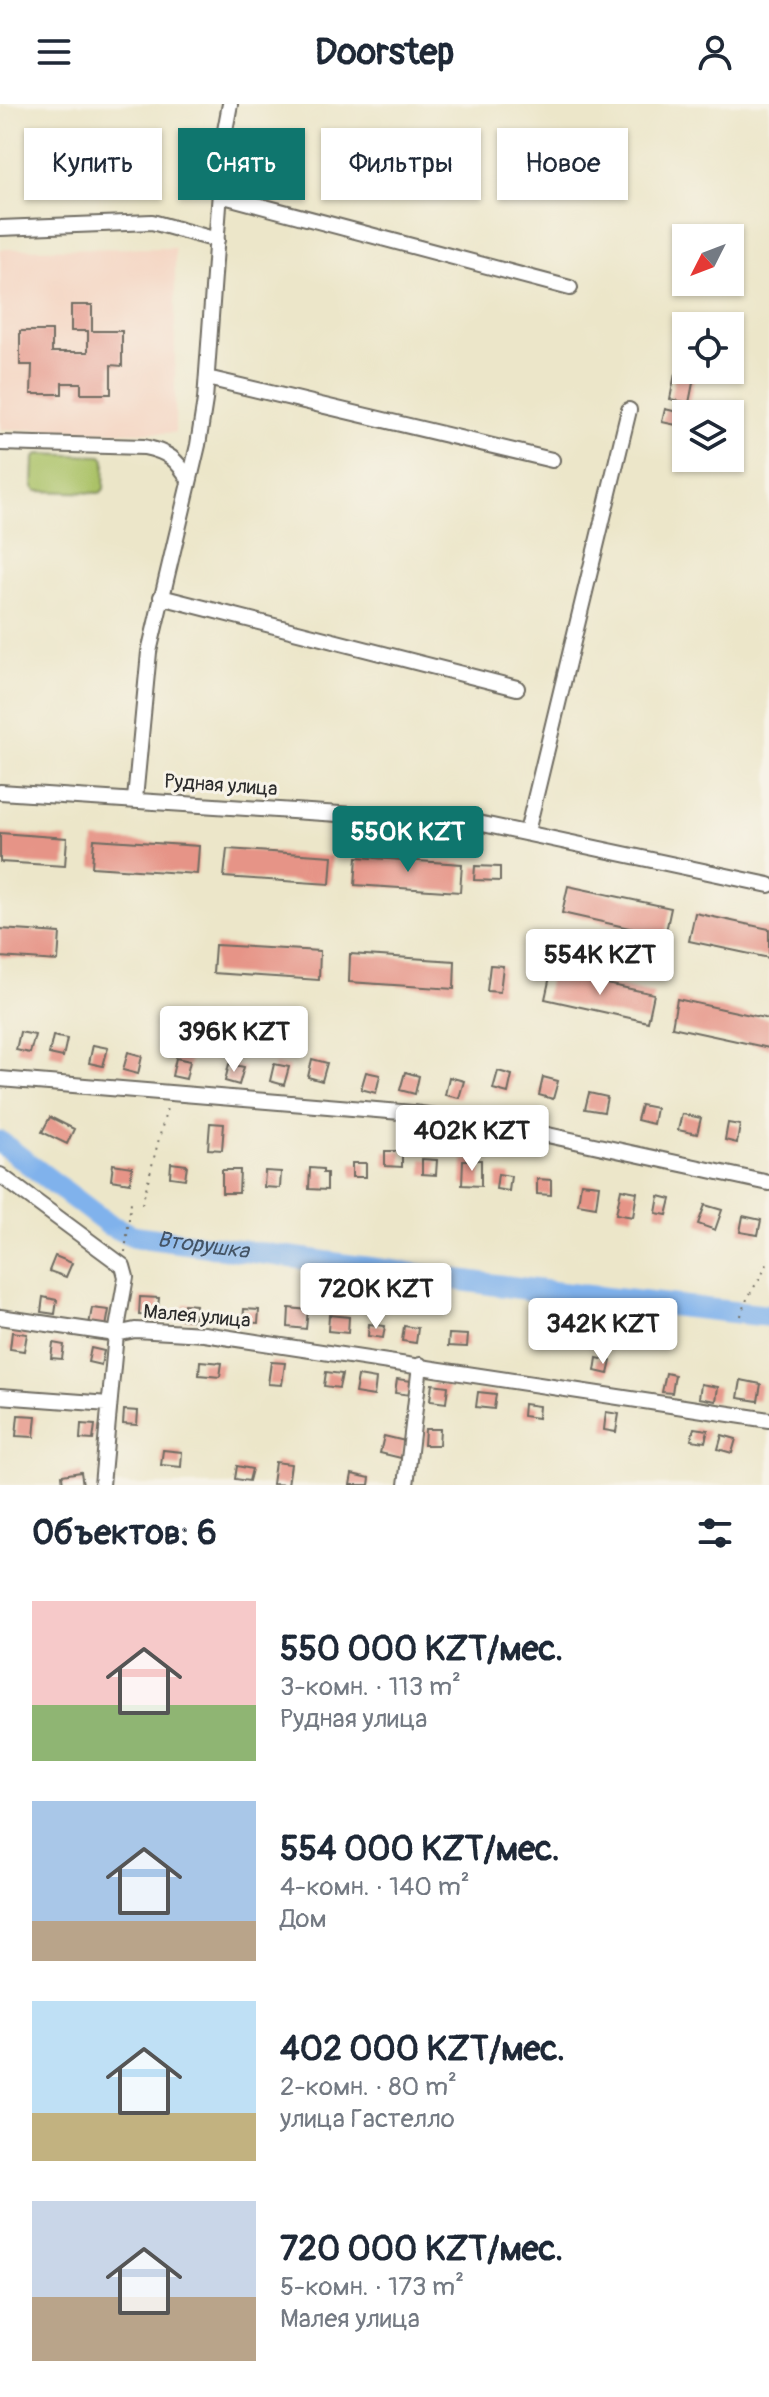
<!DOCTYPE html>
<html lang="ru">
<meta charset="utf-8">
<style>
body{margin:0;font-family:Pangolin,sans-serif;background:#f6f6f7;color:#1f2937;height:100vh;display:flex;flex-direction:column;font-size:30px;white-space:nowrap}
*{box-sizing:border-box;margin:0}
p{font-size:26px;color:#747a83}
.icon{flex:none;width:44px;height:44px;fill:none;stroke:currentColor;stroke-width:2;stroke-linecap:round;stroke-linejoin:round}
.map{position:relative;height:1381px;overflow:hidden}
.sheet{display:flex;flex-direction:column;background:#fff;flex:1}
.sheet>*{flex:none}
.hud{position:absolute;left:24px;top:24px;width:722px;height:72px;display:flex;gap:16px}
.needle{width:52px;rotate:228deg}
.buttons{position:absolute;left:672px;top:120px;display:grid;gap:16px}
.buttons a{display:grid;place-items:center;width:72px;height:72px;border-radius:0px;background:#fff;box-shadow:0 2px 6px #0004;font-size:40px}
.price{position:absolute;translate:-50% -68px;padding:0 18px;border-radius:8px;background:#fff;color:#222;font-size:26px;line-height:52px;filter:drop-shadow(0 2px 4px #0008)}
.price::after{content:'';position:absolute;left:50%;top:48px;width:24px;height:18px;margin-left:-12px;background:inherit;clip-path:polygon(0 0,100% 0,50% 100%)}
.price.active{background:#0f766e;color:#fff}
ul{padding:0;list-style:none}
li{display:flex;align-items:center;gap:24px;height:200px;padding:0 32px}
li span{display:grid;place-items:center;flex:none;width:224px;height:160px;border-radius:0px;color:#555}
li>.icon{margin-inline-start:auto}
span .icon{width:96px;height:96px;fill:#fffc;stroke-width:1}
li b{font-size:34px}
h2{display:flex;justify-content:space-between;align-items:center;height:96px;padding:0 32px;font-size:34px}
.tag{padding:0 28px;border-radius:0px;background:#fff;box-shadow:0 2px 6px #0004;font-size:28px;line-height:72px}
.tag.active{background:#0f766e;color:#fff}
header{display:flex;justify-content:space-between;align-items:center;height:104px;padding:0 32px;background:#fff;font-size:36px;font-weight:700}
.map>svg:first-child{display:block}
.built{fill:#f4d3c0}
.green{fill:#abc267;stroke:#6b7649;stroke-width:2}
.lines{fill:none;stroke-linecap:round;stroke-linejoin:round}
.river{stroke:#80b2ec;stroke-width:22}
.building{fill:#e69487}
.minor-casing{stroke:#6f6c62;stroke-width:18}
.path{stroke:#6f6c62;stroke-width:2;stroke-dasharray:2 6;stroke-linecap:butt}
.minor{stroke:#fff;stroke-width:14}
.labels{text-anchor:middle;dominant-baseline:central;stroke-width:6;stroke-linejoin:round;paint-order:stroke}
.street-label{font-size:20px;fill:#2b2b2b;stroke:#f7f3e8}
.water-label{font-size:22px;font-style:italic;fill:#445465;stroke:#f7f3e8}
</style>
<header><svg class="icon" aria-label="menu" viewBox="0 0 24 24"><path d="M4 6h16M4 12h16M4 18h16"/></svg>Doorstep<svg class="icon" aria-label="person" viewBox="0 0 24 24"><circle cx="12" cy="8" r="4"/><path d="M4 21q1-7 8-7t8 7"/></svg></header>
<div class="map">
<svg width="769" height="1381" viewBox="0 0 769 1381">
<rect width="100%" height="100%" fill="#f7f3e8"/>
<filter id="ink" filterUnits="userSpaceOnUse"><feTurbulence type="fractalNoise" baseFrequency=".0125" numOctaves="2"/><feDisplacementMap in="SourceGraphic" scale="16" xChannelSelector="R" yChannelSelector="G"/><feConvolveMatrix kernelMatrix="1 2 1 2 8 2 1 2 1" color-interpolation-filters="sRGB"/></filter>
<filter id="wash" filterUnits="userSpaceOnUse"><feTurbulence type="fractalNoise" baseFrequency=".006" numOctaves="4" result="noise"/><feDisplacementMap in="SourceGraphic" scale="32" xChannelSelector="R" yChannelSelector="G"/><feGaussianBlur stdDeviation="1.8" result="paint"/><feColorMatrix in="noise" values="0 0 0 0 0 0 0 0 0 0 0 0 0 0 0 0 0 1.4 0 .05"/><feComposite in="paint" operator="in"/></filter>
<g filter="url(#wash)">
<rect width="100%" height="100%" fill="#ece6c9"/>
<path class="built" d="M 175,144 L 175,329 L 0,325 L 0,145 Z"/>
<path class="green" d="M 38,350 L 102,352 L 105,356 L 104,385 L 100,389 L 36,387 L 33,383 L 34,354 Z"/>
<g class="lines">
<path class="river" id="s1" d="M 0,1038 L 109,1121 L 134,1132 L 534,1186 L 769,1212"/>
</g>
<g id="blocks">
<path class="building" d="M 71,201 L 92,201 L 92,227 L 122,227 L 122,262 L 111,261 L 111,290 L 81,290 L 81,279 L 62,279 L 62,290 L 31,290 L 32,261 L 20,261 L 20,227 L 52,227 L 52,248 L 88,248 L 88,227 L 71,227 Z
M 675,270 L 694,274 L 689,299 L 670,295 Z
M 665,305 L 686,310 L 686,323 L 662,318 Z
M 0,729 L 67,734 L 65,762 L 0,758 Z
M 94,735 L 199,742 L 197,770 L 92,763 Z
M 227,745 L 332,752 L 330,780 L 224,773 Z
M 357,753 L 462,760 L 460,788 L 355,781 Z
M 475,762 L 500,763 L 500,777 L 474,776 Z
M 568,782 L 671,804 L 665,832 L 562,809 Z
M 695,809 L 769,825 L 769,854 L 689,837 Z
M 0,825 L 60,829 L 58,857 L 0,853 Z
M 215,841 L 320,847 L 319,876 L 213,869 Z
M 350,850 L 455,857 L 454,885 L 349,878 Z
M 490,861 L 503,862 L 500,888 L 487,887 Z
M 551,868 L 654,890 L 648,918 L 545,895 Z
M 677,895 L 769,915 L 769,944 L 672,923 Z
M 20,928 L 35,931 L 30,949 L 16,946 Z
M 53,932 L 67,935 L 63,953 L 49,950 Z
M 93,941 L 108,944 L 103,962 L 89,959 Z
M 128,948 L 142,952 L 138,970 L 123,966 Z
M 176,954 L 190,957 L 186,975 L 172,972 Z
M 312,955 L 327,959 L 322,977 L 308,973 Z
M 229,960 L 244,963 L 239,981 L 225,977 Z
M 274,960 L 289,963 L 284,981 L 270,977 Z
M 498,967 L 512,971 L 508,989 L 493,985 Z
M 366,968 L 380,971 L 376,989 L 361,985 Z
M 405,968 L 419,972 L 415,990 L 400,986 Z
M 449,973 L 464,977 L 459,994 L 445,991 Z
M 543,973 L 558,977 L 553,995 L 539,991 Z
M 589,989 L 607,993 L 604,1008 L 585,1005 Z
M 641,1001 L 656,1004 L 653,1020 L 637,1016 Z
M 682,1010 L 701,1014 L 697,1030 L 678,1026 Z
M 50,1013 L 74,1025 L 67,1040 L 42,1028 Z
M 210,1019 L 224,1020 L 222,1046 L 208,1045 Z
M 728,1019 L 740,1021 L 737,1039 L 725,1036 Z
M 385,1047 L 402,1047 L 402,1063 L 385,1062 Z
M 422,1055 L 437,1056 L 436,1071 L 422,1070 Z
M 463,1056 L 481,1056 L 481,1082 L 462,1081 Z
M 171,1059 L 187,1061 L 185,1075 L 170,1073 Z
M 352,1059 L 366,1059 L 366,1073 L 352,1073 Z
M 113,1060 L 132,1063 L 130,1079 L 111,1076 Z
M 310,1064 L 323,1065 L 323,1069 L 327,1069 L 327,1086 L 309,1085 Z
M 222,1066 L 240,1066 L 239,1089 L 222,1089 Z
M 265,1067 L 281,1068 L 280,1084 L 264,1083 Z
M 498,1070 L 511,1072 L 509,1087 L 496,1085 Z
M 537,1075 L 551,1076 L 551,1091 L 537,1090 Z
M 581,1079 L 599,1081 L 596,1103 L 578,1100 Z
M 621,1085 L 637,1088 L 633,1113 L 616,1110 Z
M 659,1092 L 671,1095 L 667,1111 L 656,1109 Z
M 705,1101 L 722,1106 L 715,1126 L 698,1120 Z
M 743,1112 L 761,1116 L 758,1131 L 740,1128 Z
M 55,1152 L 72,1159 L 66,1173 L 49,1167 Z
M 43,1193 L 57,1196 L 55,1210 L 41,1208 Z
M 140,1193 L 159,1194 L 157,1212 L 139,1211 Z
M 184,1200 L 196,1201 L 194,1216 L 182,1215 Z
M 92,1204 L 109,1206 L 106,1223 L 89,1221 Z
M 289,1204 L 308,1206 L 306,1225 L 288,1223 Z
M 244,1205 L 259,1206 L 258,1219 L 243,1218 Z
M 329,1211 L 349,1213 L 348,1229 L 328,1227 Z
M 369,1220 L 385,1222 L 383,1234 L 368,1232 Z
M 404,1222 L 418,1224 L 416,1239 L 402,1237 Z
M 12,1228 L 27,1230 L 24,1247 L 10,1245 Z
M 449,1230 L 468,1231 L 467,1243 L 448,1242 Z
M 53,1239 L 64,1241 L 62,1255 L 51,1254 Z
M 91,1244 L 104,1247 L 101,1261 L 88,1258 Z
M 597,1254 L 611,1257 L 608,1270 L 595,1267 Z
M 200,1257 L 222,1259 L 220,1273 L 199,1271 Z
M 271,1258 L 285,1259 L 282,1281 L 268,1280 Z
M 326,1268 L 342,1270 L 339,1284 L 324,1282 Z
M 666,1269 L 675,1271 L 672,1289 L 662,1288 Z
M 358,1272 L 376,1275 L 374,1292 L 355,1289 Z
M 397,1275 L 412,1277 L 410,1291 L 395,1289 Z
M 741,1276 L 761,1280 L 758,1297 L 738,1294 Z
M 432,1280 L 448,1282 L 446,1299 L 430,1297 Z
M 701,1280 L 718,1283 L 716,1297 L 699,1294 Z
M 478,1288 L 496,1290 L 494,1305 L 476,1303 Z
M 524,1300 L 539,1302 L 538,1314 L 523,1312 Z
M 124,1306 L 138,1307 L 137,1321 L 123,1320 Z
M 606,1308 L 619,1310 L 616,1328 L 604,1326 Z
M 18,1311 L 36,1312 L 34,1333 L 16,1332 Z
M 81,1320 L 95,1321 L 93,1336 L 80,1335 Z
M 694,1324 L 708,1326 L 705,1338 L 691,1336 Z
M 425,1325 L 440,1325 L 439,1341 L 424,1341 Z
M 722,1331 L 736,1335 L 732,1349 L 718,1345 Z
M 384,1332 L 405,1337 L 401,1354 L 380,1349 Z
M 163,1346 L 182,1348 L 181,1363 L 161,1361 Z
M 275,1358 L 291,1360 L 288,1381 L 272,1380 Z
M 237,1362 L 252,1365 L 249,1377 L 235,1375 Z
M 81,1368 L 83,1381 L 63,1381 L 62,1371 Z
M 352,1370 L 370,1374 L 369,1381 L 350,1381 Z"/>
</g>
</g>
<g filter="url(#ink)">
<use href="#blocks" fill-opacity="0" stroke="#6f6c62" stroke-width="2"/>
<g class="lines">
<defs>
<path id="minor" d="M 220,91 L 570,184
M 0,124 L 152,118 L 217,136
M 207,274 L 552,356
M 0,339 L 144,343 C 168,348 177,355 189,376
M 161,493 L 517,584
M 0,688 L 478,719 L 769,781
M 135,695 L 149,548 L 198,341 L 205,296 L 224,32 L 230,0
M 527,728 L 629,306
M 0,975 L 413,1009 L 497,1020 L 769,1079
M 0,1071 L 123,1162 L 126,1173 L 116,1230 L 102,1381
M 0,1213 L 116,1230 L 135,1226 L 204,1230 L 769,1316
M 0,1292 L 109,1300
M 406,1381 L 420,1261"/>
</defs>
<use href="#minor" class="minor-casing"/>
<path class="path" d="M 142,1100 L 167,1004
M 125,1148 L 131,1098
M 741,1212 C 745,1191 762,1176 769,1155"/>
<use href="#minor" class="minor"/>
</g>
</g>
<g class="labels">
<g class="street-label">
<text transform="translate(221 681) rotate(4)">Рудная улица</text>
<text transform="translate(197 1212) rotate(5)">Малея улица</text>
</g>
<g class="water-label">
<text stroke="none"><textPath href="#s1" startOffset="234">Вторушка</textPath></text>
</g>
</g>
</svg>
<div class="buttons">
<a><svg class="needle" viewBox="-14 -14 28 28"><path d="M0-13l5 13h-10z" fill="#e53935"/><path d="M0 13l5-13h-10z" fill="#747a83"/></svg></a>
<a><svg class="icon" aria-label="locate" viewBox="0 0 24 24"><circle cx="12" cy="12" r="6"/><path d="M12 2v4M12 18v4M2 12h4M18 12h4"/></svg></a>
<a><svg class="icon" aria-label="layers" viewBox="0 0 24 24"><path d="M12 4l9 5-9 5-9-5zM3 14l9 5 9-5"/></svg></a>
</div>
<b class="price active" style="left:408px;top:770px">550K KZT</b>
<b class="price" style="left:600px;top:893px">554K KZT</b>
<b class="price" style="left:234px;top:970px">396K KZT</b>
<b class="price" style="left:472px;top:1069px">402K KZT</b>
<b class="price" style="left:376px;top:1227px">720K KZT</b>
<b class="price" style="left:603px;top:1262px">342K KZT</b>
<div class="hud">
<a class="tag">Купить</a>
<a class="tag active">Снять</a>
<a class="tag">Фильтры</a>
<a class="tag">Новое</a>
</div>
</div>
<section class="sheet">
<h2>Объектов: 6<svg class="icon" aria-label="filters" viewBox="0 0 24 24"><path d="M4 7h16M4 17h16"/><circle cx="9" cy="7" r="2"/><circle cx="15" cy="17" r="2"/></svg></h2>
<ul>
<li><span style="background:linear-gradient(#f6c9c9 65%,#8fb573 0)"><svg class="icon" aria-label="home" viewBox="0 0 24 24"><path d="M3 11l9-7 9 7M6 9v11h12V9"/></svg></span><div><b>550 000 KZT/мес.</b><p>3-комн. · 113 m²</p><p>Рудная улица</p></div></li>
<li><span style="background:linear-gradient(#a9c7e8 75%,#b9a48a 0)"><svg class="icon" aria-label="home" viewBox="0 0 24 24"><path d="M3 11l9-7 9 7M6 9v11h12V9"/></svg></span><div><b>554 000 KZT/мес.</b><p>4-комн. · 140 m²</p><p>Дом</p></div></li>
<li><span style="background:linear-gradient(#bfe0f5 70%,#c2b280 0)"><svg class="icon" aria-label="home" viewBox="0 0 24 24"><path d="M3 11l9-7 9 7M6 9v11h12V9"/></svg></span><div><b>402 000 KZT/мес.</b><p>2-комн. · 80 m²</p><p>улица Гастелло</p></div></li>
<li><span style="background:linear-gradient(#c9d6e8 60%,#b9a48a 0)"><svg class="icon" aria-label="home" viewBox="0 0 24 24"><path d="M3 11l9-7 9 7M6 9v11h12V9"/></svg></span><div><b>720 000 KZT/мес.</b><p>5-комн. · 173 m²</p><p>Малея улица</p></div></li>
</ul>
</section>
